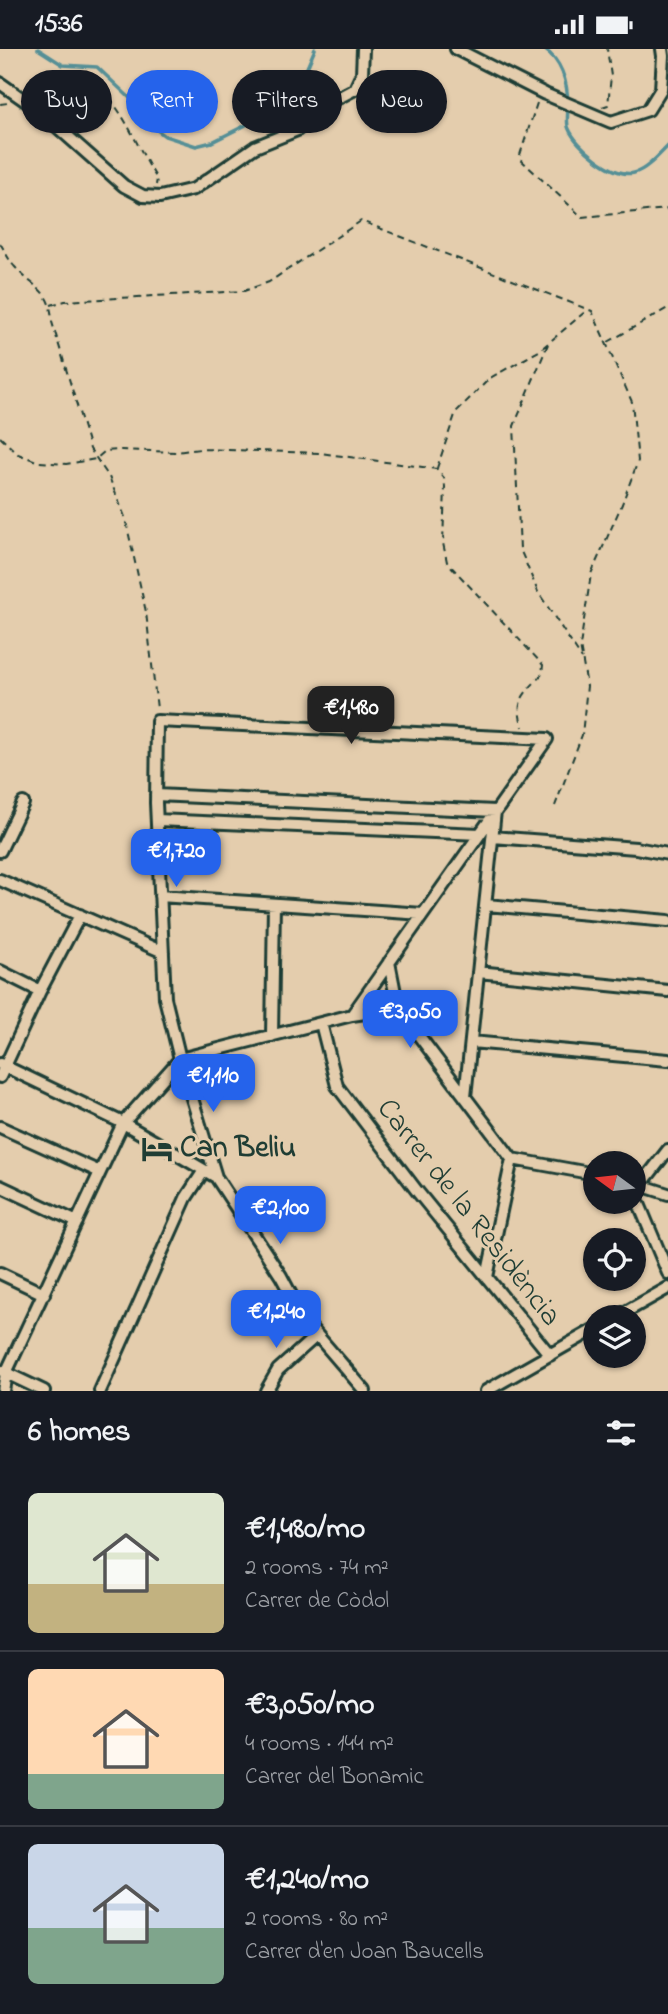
<!DOCTYPE html>
<meta charset="utf-8">
<style>
body{margin:0;font-family:"Indie Flower",sans-serif;background:#242831;color:#f1f3f6;height:100vh;display:flex;flex-direction:column;font-size:26px;white-space:nowrap}
*{box-sizing:border-box;margin:0}
p{font-size:23px;color:#9ea1a6}
.icon{flex:none;width:38px;height:38px;fill:none;stroke:currentColor;stroke-width:2;stroke-linecap:round;stroke-linejoin:round}
.map{position:relative;height:1342px;overflow:hidden}
.side{display:flex;flex-direction:column;background:#171b24;flex:1}
.side>*{flex:none}
.top-card{position:absolute;left:21px;top:21px;width:626px;height:63px;display:flex;gap:14px}
.needle{width:46px;rotate:285deg}
.buttons{position:absolute;left:583px;top:1102px;display:grid;gap:14px}
.buttons a{display:grid;place-items:center;width:63px;height:63px;border-radius:50%;background:#171b24;box-shadow:0 2px 5px #0004;font-size:35px}
.price{position:absolute;translate:-50% -60px;padding:0 16px;border-radius:14px;background:#2563eb;color:#fff;font-size:23px;line-height:46px;filter:drop-shadow(0 2px 4px #0008)}
.price::after{content:'';position:absolute;left:50%;top:42px;width:21px;height:16px;margin-left:-10px;background:inherit;clip-path:polygon(0 0,100% 0,50% 100%)}
.price.selected{background:#222;color:#fff}
ul{padding:0;list-style:none}
li{display:flex;align-items:center;gap:21px;height:175px;padding:0 28px}
li+li{border-top:2px solid #363941}
li span{display:grid;place-items:center;flex:none;width:196px;height:140px;border-radius:10px;color:#555}
li>.icon{margin-inline-start:auto}
span .icon{width:84px;height:84px;fill:#fffc;stroke-width:1}
li b{font-size:30px}
h2{display:flex;justify-content:space-between;align-items:center;height:84px;padding:0 28px;font-size:30px}
.chip{padding:0 24px;border-radius:32px;background:#171b24;box-shadow:0 2px 5px #0004;font-size:24px;line-height:63px}
.chip.selected{background:#2563eb;color:#fff}
.status{display:flex;justify-content:space-between;align-items:center;height:49px;padding:0 35px;background:#171b24;direction:ltr}
.status svg{height:19px;fill:currentColor}
.map>svg:first-child{display:block}
.lines{fill:none;stroke-linecap:round;stroke-linejoin:round}
.stream{stroke:#558f96;stroke-width:3.5}
.street-casing{stroke:#1f3d34;stroke-width:16}
.path{stroke:#1f3d34;stroke-width:2;stroke-dasharray:7 5;stroke-linecap:butt}
.street{stroke:#e4cdad;stroke-width:10}
.labels{text-anchor:middle;dominant-baseline:central;stroke-width:6;stroke-linejoin:round;paint-order:stroke}
.poi-label{font-size:30px;font-weight:bold;fill:#1f3d34;stroke:#e4cdad;text-anchor:start}
.street-label{font-size:30px;fill:#1f3d34;stroke:#e4cdad}
</style>
<div class="status"><b>15:36</b><svg viewBox="0 0 49 12"><path d="M0 12V9h3v3zM5 12V6h3v6zM10 12V3h3v9zM15 12V0h3v12zM26 1h20v11H26zM47 4h2v5h-2z"/></svg></div>
<div class="map">
<svg width="668" height="1342" viewBox="0 0 668 1342">
<rect width="100%" height="100%" fill="#e4cdad"/>
<filter id="ink" filterUnits="userSpaceOnUse"><feTurbulence type="fractalNoise" baseFrequency=".0143" numOctaves="2"/><feDisplacementMap in="SourceGraphic" scale="14" xChannelSelector="R" yChannelSelector="G"/><feConvolveMatrix kernelMatrix="1 2 1 2 8 2 1 2 1" color-interpolation-filters="sRGB"/></filter>
<g filter="url(#ink)">
<g class="lines">
<path class="stream" d="M 38,0 L 63,16 L 97,18 L 132,51 L 152,77 L 165,87 L 196,97 L 212,93 L 246,76 L 257,63 L 306,21 L 315,0
M 544,0 C 563,13 568,36 568,58 C 568,64 566,75 569,80 C 576,97 613,129 634,124 C 646,121 659,106 668,97"/>
<defs>
<path id="street" d="M 456,0 L 545,45 L 611,73 L 648,61 L 661,40 L 663,7 L 662,0
M 0,34 L 37,60 L 124,137 L 143,147 L 160,148 L 194,140 L 255,98 L 297,81 L 336,50 L 355,40 L 362,25 L 363,0
M 156,746 L 495,762 L 465,1048
M 157,771 L 480,785
M 493,788 L 636,799 L 668,805
M 0,802 L 23,754
M 0,831 L 163,903
M 160,847 L 423,865
M 486,856 L 668,872
M 389,913 L 398,959
M 0,922 L 40,942
M 478,923 L 668,942
M 352,966 L 547,690
M 321,974 L 337,1037 L 417,1142 L 550,1306
M 272,987 L 274,855
M 471,993 L 668,1011
M 180,1010 L 352,966 L 398,959 L 512,1110 L 595,1125
M 0,1015 L 123,1074 L 216,1128
M 0,1028 L 40,942 L 80,866
M 0,1078 L 100,1123
M 634,1134 L 668,1145
M 0,1137 L 77,1173
M 640,1137 L 668,1101
M 634,1143 L 668,1224
M 0,1224 L 44,1245
M 487,1228 L 512,1110
M 615,1269 L 668,1239
M 2,1322 L 44,1342
M 3,1342 L 6,1324 L 123,1074 L 180,1010
M 100,1342 L 186,1149 L 203,1123
M 266,1342 L 278,1321 L 317,1286
M 365,1342 L 305,1272 L 281,1227 L 216,1128 L 180,1010 L 165,949 L 156,754 L 157,672 L 547,690
M 486,1342 L 595,1280"/>
</defs>
<use href="#street" class="street-casing"/>
<path class="path" d="M 109,49 C 128,71 141,105 157,130 L 156,136
M 537,54 L 519,109 L 582,168 L 668,160
M 0,55 L 8,54
M 602,58 L 608,56 L 611,27 L 607,0
M 0,194 C 5,202 9,212 15,218 C 34,240 51,240 52,273 L 90,400 L 109,428 L 125,468 L 146,563 L 157,660
M 51,256 L 65,252 L 244,242 L 269,233 L 361,172 L 592,262 L 632,353 L 638,412 L 622,455 L 591,525 L 580,597 L 587,637 L 582,686 L 555,757
M 608,293 L 668,259
M 548,295 L 514,377 L 520,500 L 538,543 L 582,610
M 0,388 L 18,405 L 39,413 L 66,415 L 96,410 L 105,402 L 121,401 L 176,403 L 200,400 L 320,404 L 437,420 L 444,429 L 445,438 L 443,494 L 447,513 L 543,616 L 542,625 C 526,644 513,650 523,678
M 437,419 L 456,363 L 490,329 L 539,302 L 587,261"/>
<use href="#street" class="street"/>
</g>
</g>
<defs>
<symbol id="hotel-bare" viewBox="-9 -9 18 18"><path d="M-6-4.5h1.5V1H6V5H4.5V3h-9V5H-6ZM-4 0a1.8 1.8 0 1 1 3.6 0ZM.5 0V-2.5h3Q6-2.5 6 0Z" fill="#1f3d34" stroke="#e4cdad" stroke-width="2.5" paint-order="stroke"/></symbol>
</defs>
<g fill-rule="evenodd">
<use href="#hotel-bare" x="135" y="1078" width="44" height="44"/>
</g>
<g class="labels">
<g class="poi-label">
<text x="180" y="1100">Can Beliu</text>
</g>
<g class="street-label">
<text transform="translate(468 1164) rotate(52)">Carrer de la Residència</text>
</g>
</g>
</svg>
<div class="buttons">
<a><svg class="needle" viewBox="-14 -14 28 28"><path d="M0-13l5 13h-10z" fill="#e53935"/><path d="M0 13l5-13h-10z" fill="#9ea1a6"/></svg></a>
<a><svg class="icon" aria-label="locate" viewBox="0 0 24 24"><circle cx="12" cy="12" r="6"/><path d="M12 2v4M12 18v4M2 12h4M18 12h4"/></svg></a>
<a><svg class="icon" aria-label="layers" viewBox="0 0 24 24"><path d="M12 4l9 5-9 5-9-5zM3 14l9 5 9-5"/></svg></a>
</div>
<b class="price selected" style="left:351px;top:697px">€1,480</b>
<b class="price" style="left:176px;top:840px">€1,720</b>
<b class="price" style="left:410px;top:1001px">€3,050</b>
<b class="price" style="left:213px;top:1065px">€1,110</b>
<b class="price" style="left:280px;top:1197px">€2,100</b>
<b class="price" style="left:276px;top:1301px">€1,240</b>
<div class="top-card">
<a class="chip">Buy</a>
<a class="chip selected">Rent</a>
<a class="chip">Filters</a>
<a class="chip">New</a>
</div>
</div>
<section class="side">
<h2>6 homes<svg class="icon" aria-label="filters" viewBox="0 0 24 24"><path d="M4 7h16M4 17h16"/><circle cx="9" cy="7" r="2"/><circle cx="15" cy="17" r="2"/></svg></h2>
<ul>
<li><span style="background:linear-gradient(#dfe7d0 65%,#c2b280 0)"><svg class="icon" aria-label="home" viewBox="0 0 24 24"><path d="M3 11l9-7 9 7M6 9v11h12V9"/></svg></span><div><b>€1,480/mo</b><p>2 rooms · 74 m²</p><p>Carrer de Còdol</p></div></li>
<li><span style="background:linear-gradient(#ffd9b3 75%,#7fa58c 0)"><svg class="icon" aria-label="home" viewBox="0 0 24 24"><path d="M3 11l9-7 9 7M6 9v11h12V9"/></svg></span><div><b>€3,050/mo</b><p>4 rooms · 144 m²</p><p>Carrer del Bonamic</p></div></li>
<li><span style="background:linear-gradient(#c9d6e8 60%,#7fa58c 0)"><svg class="icon" aria-label="home" viewBox="0 0 24 24"><path d="M3 11l9-7 9 7M6 9v11h12V9"/></svg></span><div><b>€1,240/mo</b><p>2 rooms · 80 m²</p><p>Carrer d'en Joan Baucells</p></div></li>
</ul>
</section>
